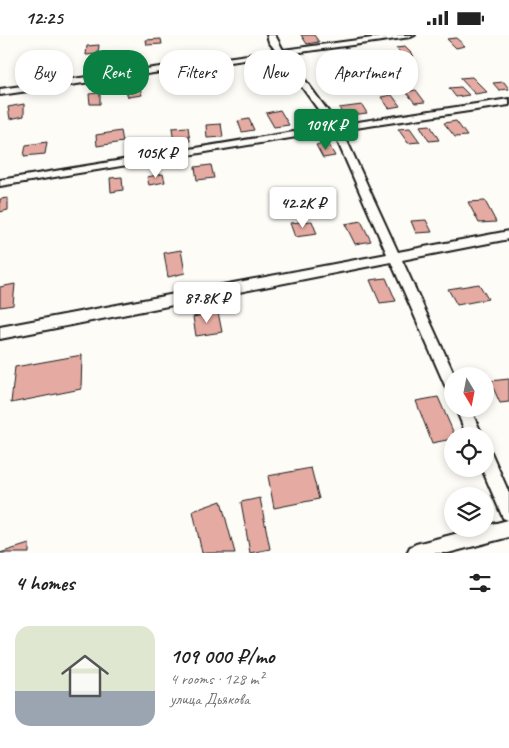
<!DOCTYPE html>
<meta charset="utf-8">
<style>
body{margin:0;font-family:Caveat,sans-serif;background:#f2f2f2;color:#222;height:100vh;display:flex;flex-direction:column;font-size:19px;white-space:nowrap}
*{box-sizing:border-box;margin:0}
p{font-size:16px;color:#767676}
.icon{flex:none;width:28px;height:28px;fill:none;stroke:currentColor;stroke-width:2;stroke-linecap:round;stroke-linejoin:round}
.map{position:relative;height:518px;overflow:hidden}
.sheet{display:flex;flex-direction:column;background:#fff;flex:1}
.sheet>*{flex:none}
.hud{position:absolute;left:15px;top:15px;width:480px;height:45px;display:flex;gap:10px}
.needle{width:32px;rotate:170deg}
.tools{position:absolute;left:444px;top:332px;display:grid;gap:10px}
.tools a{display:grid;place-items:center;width:50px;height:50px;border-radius:50%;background:#fff;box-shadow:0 2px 8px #0003;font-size:25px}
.price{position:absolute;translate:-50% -42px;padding:0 11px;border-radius:5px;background:#fff;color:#222;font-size:16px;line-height:32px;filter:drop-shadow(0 1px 2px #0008)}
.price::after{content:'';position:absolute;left:50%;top:30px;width:15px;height:11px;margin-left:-8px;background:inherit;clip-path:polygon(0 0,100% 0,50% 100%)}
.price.selected{background:#0b8043;color:#fff}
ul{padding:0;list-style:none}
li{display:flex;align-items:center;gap:15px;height:125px;padding:0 15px}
li span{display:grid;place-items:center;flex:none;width:140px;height:100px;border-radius:15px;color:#555}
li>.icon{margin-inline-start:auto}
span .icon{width:60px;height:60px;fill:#fffc;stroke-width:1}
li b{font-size:21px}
h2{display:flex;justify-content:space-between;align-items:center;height:60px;padding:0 15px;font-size:21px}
.chip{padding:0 18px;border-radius:20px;background:#fff;box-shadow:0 2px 8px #0003;font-size:18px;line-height:45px}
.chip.selected{background:#0b8043;color:#fff}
.status{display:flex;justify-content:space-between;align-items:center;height:35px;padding:0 25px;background:#fff;direction:ltr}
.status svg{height:14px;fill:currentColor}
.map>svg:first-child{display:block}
.building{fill:#e5aba2;stroke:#1c1c1c}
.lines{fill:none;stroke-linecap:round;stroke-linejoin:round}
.street-casing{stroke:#1c1c1c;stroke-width:4}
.street{fill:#fdfcf7;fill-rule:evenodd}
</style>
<div class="status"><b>12:25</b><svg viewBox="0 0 49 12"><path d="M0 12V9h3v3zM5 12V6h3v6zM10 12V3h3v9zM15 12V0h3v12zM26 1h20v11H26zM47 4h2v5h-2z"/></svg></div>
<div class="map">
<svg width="509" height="518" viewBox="0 0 509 518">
<rect width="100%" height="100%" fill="#fdfcf7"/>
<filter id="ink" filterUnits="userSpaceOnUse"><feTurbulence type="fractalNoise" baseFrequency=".02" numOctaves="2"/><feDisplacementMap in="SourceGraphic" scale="10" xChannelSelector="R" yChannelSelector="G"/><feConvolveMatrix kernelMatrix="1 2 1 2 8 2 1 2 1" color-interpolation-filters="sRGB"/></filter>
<g filter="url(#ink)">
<path class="building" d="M 301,0 L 314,0 L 319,7 L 307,9 Z
M 456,3 L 465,11 L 456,13 L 447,4 Z
M 161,4 L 162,9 L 147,10 L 146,5 Z
M 99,10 L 98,19 L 86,20 L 87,11 Z
M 405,12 L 414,21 L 405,23 L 396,13 Z
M 41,17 L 40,27 L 27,28 L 29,18 Z
M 346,18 L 354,29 L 342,30 L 334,20 Z
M 268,32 L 275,43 L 264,45 L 258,34 Z
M 472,42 L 487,57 L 475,59 L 460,43 Z
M 204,45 L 207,55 L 194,57 L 192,47 Z
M 504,47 L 509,54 L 499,55 L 493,48 Z
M 461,52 L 469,60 L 456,62 L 449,53 Z
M 140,53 L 142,60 L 128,62 L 126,56 Z
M 416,55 L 425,67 L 415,68 L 406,57 Z
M 100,58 L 100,69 L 90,69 L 89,59 Z
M 392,60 L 400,71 L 389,73 L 381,62 Z
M 24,69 L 24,81 L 10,84 L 8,72 Z
M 362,70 L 367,78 L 344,81 L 339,73 Z
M 280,75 L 289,90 L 274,92 L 266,78 Z
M 249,84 L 254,95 L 242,97 L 238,86 Z
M 456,86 L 467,101 L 455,102 L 444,88 Z
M 221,89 L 223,102 L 207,103 L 206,90 Z
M 430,90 L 439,105 L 429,106 L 420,91 Z
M 188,92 L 190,106 L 174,108 L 172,93 Z
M 410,93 L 420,107 L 408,108 L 398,94 Z
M 121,96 L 123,107 L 97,111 L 96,100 Z
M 47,107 L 45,119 L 24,121 L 26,110 Z
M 328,108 L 335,121 L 323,123 L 316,110 Z
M 211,130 L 214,143 L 197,145 L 195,132 Z
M 163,139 L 165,147 L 149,150 L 147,142 Z
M 122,142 L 123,155 L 111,157 L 110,143 Z
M 8,163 L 8,175 L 0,177 L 0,164 Z
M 485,166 L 496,187 L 479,188 L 468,167 Z
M 426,185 L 432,197 L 416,198 L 411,186 Z
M 312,186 L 317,199 L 295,202 L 290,188 Z
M 361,186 L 371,206 L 355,209 L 345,189 Z
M 181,215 L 185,238 L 168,242 L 164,218 Z
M 386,243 L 396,266 L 380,268 L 370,245 Z
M 15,249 L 13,270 L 0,272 L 0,252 Z
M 479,249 L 488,264 L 457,270 L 448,254 Z
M 218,277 L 222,297 L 196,301 L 193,282 Z
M 82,320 L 81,354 L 11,368 L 15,332 Z
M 509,344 L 509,367 L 500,368 L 490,346 Z
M 438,362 L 455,401 L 452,401 L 452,404 L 432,408 L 416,366 Z
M 311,433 L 319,464 L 274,473 L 268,441 Z
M 260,463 L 270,514 L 250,518 L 241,467 Z
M 221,466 L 235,518 L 202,518 L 193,476 Z
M 29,509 L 29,518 L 0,518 Z"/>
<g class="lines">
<defs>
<path id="street" d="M 267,0 L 275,0 L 283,15 L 395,0 L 415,0 L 411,2 L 286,19 L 338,90 L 509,64 L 509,70 L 342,95 L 398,217 L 509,196 L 509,204 L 402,225 L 455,341 L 452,341 L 452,356 L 447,355 L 391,227 L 0,304 L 0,292 L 387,219 L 333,96 L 0,151 L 0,145 L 330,91 L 279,20 L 0,60 L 0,54 L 276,16 L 269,7 Z
M 456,374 L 470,374 L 483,401 L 467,401 Z
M 485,415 L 491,417 L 509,458 L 509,502 L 448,518 L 407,518 L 410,512 L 416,509 L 474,494 L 485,494 L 485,491 L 508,485 L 503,483 L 482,434 L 485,434 Z"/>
</defs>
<use href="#street" class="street-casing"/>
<use href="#street" class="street"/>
</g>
</g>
</svg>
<div class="tools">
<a><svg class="needle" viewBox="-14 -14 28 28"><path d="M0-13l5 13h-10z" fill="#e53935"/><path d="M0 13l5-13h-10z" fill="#767676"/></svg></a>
<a><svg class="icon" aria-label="locate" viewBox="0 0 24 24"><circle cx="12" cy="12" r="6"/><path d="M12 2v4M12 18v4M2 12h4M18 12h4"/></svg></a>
<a><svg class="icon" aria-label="layers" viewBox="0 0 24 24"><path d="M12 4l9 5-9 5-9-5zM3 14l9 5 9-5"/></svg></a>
</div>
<b class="price selected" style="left:326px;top:116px">109K ₽</b>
<b class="price" style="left:156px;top:144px">105K ₽</b>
<b class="price" style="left:303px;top:194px">42.2K ₽</b>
<b class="price" style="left:207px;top:289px">87.8K ₽</b>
<div class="hud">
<a class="chip">Buy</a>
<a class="chip selected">Rent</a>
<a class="chip">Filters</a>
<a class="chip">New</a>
<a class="chip">Apartment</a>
</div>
</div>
<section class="sheet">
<h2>4 homes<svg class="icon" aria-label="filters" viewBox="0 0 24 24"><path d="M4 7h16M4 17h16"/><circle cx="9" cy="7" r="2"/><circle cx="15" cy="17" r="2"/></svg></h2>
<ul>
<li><span style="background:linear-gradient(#dfe7d0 65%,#9aa5b1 0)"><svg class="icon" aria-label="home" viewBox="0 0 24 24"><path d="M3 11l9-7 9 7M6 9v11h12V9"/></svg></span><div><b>109 000 ₽/mo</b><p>4 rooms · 128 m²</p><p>улица Дьякова</p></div></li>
</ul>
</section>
